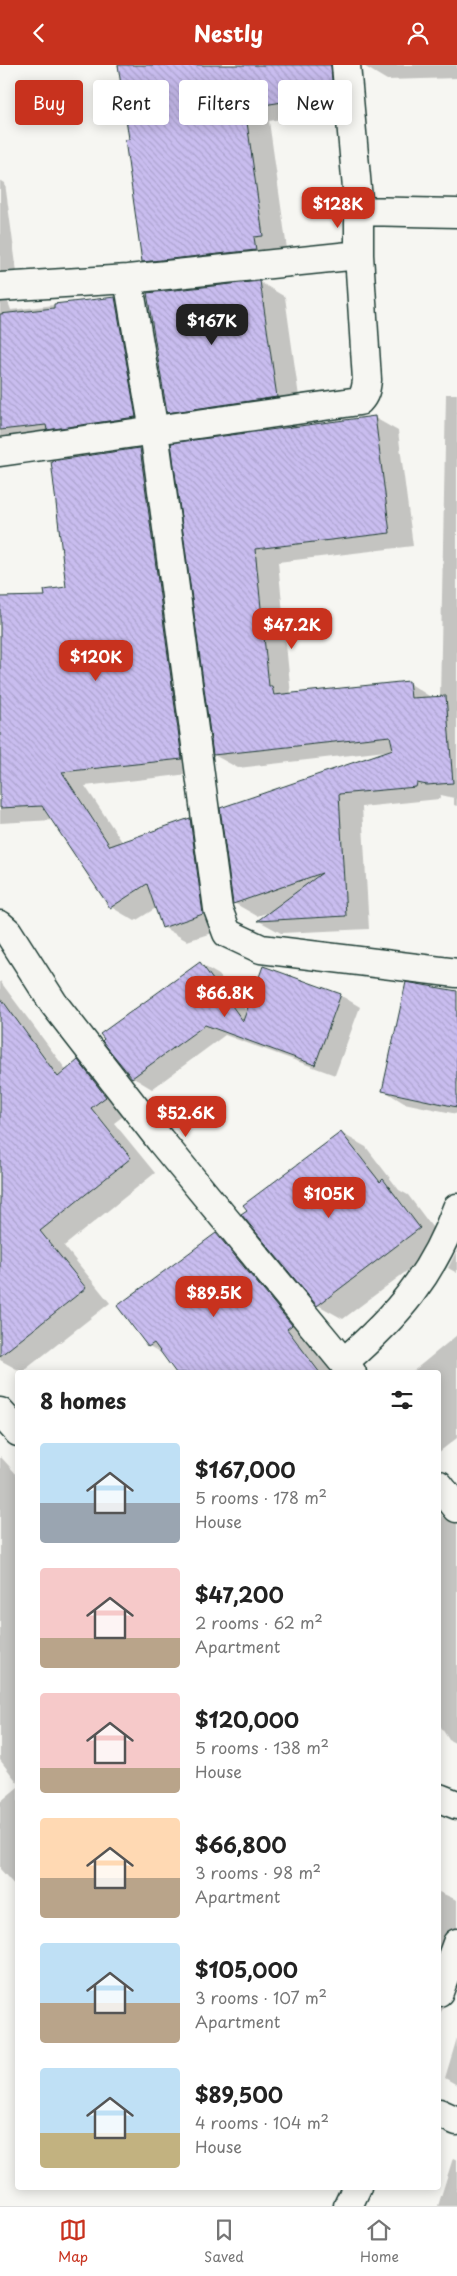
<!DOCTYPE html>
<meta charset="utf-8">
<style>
body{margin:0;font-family:"Playpen Sans",sans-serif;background:#f2f2f2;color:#222;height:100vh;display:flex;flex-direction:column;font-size:19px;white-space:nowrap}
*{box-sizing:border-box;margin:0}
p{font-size:16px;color:#767676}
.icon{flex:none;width:28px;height:28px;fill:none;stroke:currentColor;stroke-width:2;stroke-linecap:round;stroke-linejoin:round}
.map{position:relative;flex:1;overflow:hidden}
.panel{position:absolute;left:15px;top:1305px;width:426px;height:820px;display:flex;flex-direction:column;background:#fff;border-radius:5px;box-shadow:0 2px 12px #0003}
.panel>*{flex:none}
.hud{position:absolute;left:15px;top:15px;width:428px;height:45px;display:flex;gap:10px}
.price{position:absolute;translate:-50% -42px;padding:0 11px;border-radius:10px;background:#c8321e;color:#fff;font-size:16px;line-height:32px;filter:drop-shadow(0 1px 2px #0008)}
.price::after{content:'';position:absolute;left:50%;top:30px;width:15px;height:11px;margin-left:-8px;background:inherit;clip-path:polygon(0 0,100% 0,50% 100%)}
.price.selected{background:#222;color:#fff}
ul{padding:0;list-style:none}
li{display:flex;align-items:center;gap:15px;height:125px;padding:0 25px}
li span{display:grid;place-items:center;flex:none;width:140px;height:100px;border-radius:5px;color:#555}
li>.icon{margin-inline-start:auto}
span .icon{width:60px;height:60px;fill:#fffc;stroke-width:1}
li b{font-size:21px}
h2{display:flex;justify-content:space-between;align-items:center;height:60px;padding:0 25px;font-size:21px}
.chip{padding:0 18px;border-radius:5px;background:#fff;box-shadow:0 2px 12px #0003;font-size:18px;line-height:45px}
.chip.selected{background:#c8321e;color:#fff}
header{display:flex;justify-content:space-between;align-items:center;height:65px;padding:0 25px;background:#c8321e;color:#fff;font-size:22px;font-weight:700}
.dock{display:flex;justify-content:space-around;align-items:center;height:70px;border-top:1px solid #e0e0e0;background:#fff;font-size:14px;color:#767676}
.dock a{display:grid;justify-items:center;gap:2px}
.dock .selected{color:#c8321e}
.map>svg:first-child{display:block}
.shadow{fill:#0003}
.building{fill:url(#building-back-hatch);stroke:#1f3d34}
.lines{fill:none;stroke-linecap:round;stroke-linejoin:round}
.minor-casing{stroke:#1f3d34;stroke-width:31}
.minor{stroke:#f6f6f2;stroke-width:28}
</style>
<header><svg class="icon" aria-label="back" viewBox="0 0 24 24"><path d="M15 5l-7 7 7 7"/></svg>Nestly<svg class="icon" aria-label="person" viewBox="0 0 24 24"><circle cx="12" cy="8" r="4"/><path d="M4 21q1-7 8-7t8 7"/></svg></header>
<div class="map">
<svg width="457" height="2141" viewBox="0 0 457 2141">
<defs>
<pattern id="building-back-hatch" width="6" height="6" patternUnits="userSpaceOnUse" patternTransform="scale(1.25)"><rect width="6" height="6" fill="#c9bdef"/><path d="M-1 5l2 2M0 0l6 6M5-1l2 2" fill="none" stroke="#aca3ce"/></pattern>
</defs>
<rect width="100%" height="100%" fill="#f6f6f2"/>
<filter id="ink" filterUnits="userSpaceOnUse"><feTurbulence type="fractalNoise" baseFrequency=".02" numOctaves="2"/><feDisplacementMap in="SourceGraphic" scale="10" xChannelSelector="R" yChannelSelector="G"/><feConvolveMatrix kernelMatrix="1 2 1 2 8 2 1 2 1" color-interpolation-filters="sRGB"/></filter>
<g filter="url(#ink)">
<path class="shadow" d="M 120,0 L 457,0 L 457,13 L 387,15 L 362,0 L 356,7 L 357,42 L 269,56 L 287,184 L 168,210 L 144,196 L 131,75 Z
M 0,115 L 5,118 L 19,222 L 10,229 L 8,237 L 11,245 L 115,233 L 139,247 L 159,365 L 0,381 Z
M 260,217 L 285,232 L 301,346 L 193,361 L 168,347 Z
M 446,329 L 457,329 L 457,741 L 454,740 L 454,733 L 441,730 L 439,734 L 362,742 L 369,864 L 281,868 L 259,856 L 270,847 L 257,851 L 234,838 L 222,744 L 386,686 L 238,703 L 214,690 L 173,380 L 375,353 L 398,366 L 413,481 L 278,497 L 291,630 L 409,618 L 432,633 L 440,633 Z
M 140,384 L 164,398 L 206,707 L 85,721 L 123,778 L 190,755 L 214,769 L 227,863 L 187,876 L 163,862 L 156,843 L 135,856 L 111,842 L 53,755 L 0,758 L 0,534 L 46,532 L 68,523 L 52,397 Z
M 200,899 L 219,910 L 248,948 L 340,930 L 360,942 L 335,1010 L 225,970 L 152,1024 L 132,1012 Z
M 0,916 L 67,1006 L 78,997 L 103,1011 L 130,1046 L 114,1058 L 155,1108 L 64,1181 L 110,1238 L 22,1307 L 0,1295 Z
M 457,929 L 457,1049 L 404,1038 L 383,1025 Z
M 341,1068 L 366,1082 L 399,1125 L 408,1130 L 444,1178 L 343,1254 L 318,1240 Z
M 216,1169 L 241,1183 L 333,1308 L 178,1308 L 165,1290 L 149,1281 Z
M 457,1185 L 457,1208 L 448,1203 Z
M 457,1270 L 457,1373 L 439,1387 L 439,1308 L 411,1308 Z
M 0,1391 L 18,1411 L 18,1718 L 0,1695 Z
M 439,1446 L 443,1452 L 457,1459 L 457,1679 L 449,1675 L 439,1659 Z
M 18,1722 L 18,1824 L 0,1804 L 0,1737 Z
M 439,1827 L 457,1835 L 457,1908 L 447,1937 L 439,1950 Z
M 457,1973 L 457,2020 L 445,2013 Z
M 453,2093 L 457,2095 L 457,2141 L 438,2141 Z"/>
<path class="building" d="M 118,0 L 331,0 L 333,29 L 245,43 L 263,171 L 254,172 L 256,185 L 142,197 L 125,75 L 129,74 Z
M 260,216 L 277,332 L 167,348 L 147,228 Z
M 115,232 L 136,352 L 47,365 L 46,360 L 0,365 L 0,249 L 54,243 L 54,239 Z
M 375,351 L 390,468 L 255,484 L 269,621 L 272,621 L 274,630 L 409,616 L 411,633 L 446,631 L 453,718 L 427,720 L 417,718 L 416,722 L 339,729 L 346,851 L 257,856 L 322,808 L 233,839 L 220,743 L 393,684 L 390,671 L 213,690 L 171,378 Z
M 140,383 L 182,694 L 62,707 L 110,781 L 190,753 L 203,849 L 162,863 L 147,819 L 110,843 L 42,741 L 0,743 L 0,532 L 45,531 L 44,525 L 66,522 L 51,396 Z
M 200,897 L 243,956 L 263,901 L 341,929 L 315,1000 L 205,960 L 132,1013 L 102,976 L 104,974 L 100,969 Z
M 406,917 L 457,926 L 457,1042 L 382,1026 Z
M 0,932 L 58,1012 L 78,995 L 106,1032 L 91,1043 L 131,1093 L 40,1166 L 86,1223 L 0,1291 Z
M 341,1067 L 380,1117 L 383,1114 L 420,1163 L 317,1241 L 241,1149 L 247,1145 L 243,1140 Z
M 216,1168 L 292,1260 L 287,1264 L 320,1308 L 176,1308 L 154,1278 L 148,1282 L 117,1241 Z"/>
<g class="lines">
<defs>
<path id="minor" d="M 359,146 L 457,148
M 128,214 L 154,366 L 218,844 L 227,868 L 261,884 L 457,908
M 0,222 L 128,214 L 359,190
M 0,387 L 359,336 C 365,330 366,324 367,315 L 359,190 L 359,146 L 346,0
M 0,860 L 8,867 L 54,939 L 160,1075 L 352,1308
M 344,1297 C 397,1251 432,1211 457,1143
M 0,1347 L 18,1367
M 439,1420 L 457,1443
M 439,1733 L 457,1740
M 439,1927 L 457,1878
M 439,2048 L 457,2056
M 348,2141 L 357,2122"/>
</defs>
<use href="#minor" class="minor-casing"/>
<use href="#minor" class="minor"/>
</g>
</g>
</svg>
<b class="price" style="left:338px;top:164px">$128K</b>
<b class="price selected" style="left:212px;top:281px">$167K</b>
<b class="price" style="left:292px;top:585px">$47.2K</b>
<b class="price" style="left:96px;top:617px">$120K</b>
<b class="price" style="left:225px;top:953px">$66.8K</b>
<b class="price" style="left:186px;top:1073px">$52.6K</b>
<b class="price" style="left:329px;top:1154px">$105K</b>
<b class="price" style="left:214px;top:1253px">$89.5K</b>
<div class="hud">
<a class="chip selected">Buy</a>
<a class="chip">Rent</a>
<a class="chip">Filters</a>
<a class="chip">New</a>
</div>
<section class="panel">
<h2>8 homes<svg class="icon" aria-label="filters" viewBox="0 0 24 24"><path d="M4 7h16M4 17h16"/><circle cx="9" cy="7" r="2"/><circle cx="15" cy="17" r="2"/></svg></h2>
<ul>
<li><span style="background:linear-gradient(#bfe0f5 60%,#9aa5b1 0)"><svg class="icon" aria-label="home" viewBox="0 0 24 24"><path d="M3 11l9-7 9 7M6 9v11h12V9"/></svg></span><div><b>$167,000</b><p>5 rooms · 178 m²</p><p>House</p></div></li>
<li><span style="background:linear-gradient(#f6c9c9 70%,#b9a48a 0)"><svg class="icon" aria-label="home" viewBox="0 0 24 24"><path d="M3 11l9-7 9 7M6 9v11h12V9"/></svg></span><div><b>$47,200</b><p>2 rooms · 62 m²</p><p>Apartment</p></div></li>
<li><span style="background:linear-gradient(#f6c9c9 75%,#b9a48a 0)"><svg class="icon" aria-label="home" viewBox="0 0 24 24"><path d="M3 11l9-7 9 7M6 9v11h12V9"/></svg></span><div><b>$120,000</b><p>5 rooms · 138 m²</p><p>House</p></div></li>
<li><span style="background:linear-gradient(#ffd9b3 60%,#b9a48a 0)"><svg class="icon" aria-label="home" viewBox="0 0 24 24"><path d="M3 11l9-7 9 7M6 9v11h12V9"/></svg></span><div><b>$66,800</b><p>3 rooms · 98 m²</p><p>Apartment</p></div></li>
<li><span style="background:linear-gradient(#bfe0f5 60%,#b9a48a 0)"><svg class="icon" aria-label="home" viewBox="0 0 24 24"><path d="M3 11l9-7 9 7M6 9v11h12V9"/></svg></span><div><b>$105,000</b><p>3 rooms · 107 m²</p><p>Apartment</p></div></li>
<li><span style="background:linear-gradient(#bfe0f5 65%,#c2b280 0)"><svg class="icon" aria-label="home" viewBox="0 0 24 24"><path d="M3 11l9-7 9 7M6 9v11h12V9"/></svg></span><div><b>$89,500</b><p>4 rooms · 104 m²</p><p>House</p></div></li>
</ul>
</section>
</div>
<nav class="dock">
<a class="selected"><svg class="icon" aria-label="map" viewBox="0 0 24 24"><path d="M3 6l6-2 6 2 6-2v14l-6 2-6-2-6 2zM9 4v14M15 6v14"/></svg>Map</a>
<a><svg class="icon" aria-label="saved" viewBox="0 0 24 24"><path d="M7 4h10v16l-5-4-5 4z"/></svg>Saved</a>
<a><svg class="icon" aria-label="home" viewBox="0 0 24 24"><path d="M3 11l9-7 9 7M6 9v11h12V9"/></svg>Home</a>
</nav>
